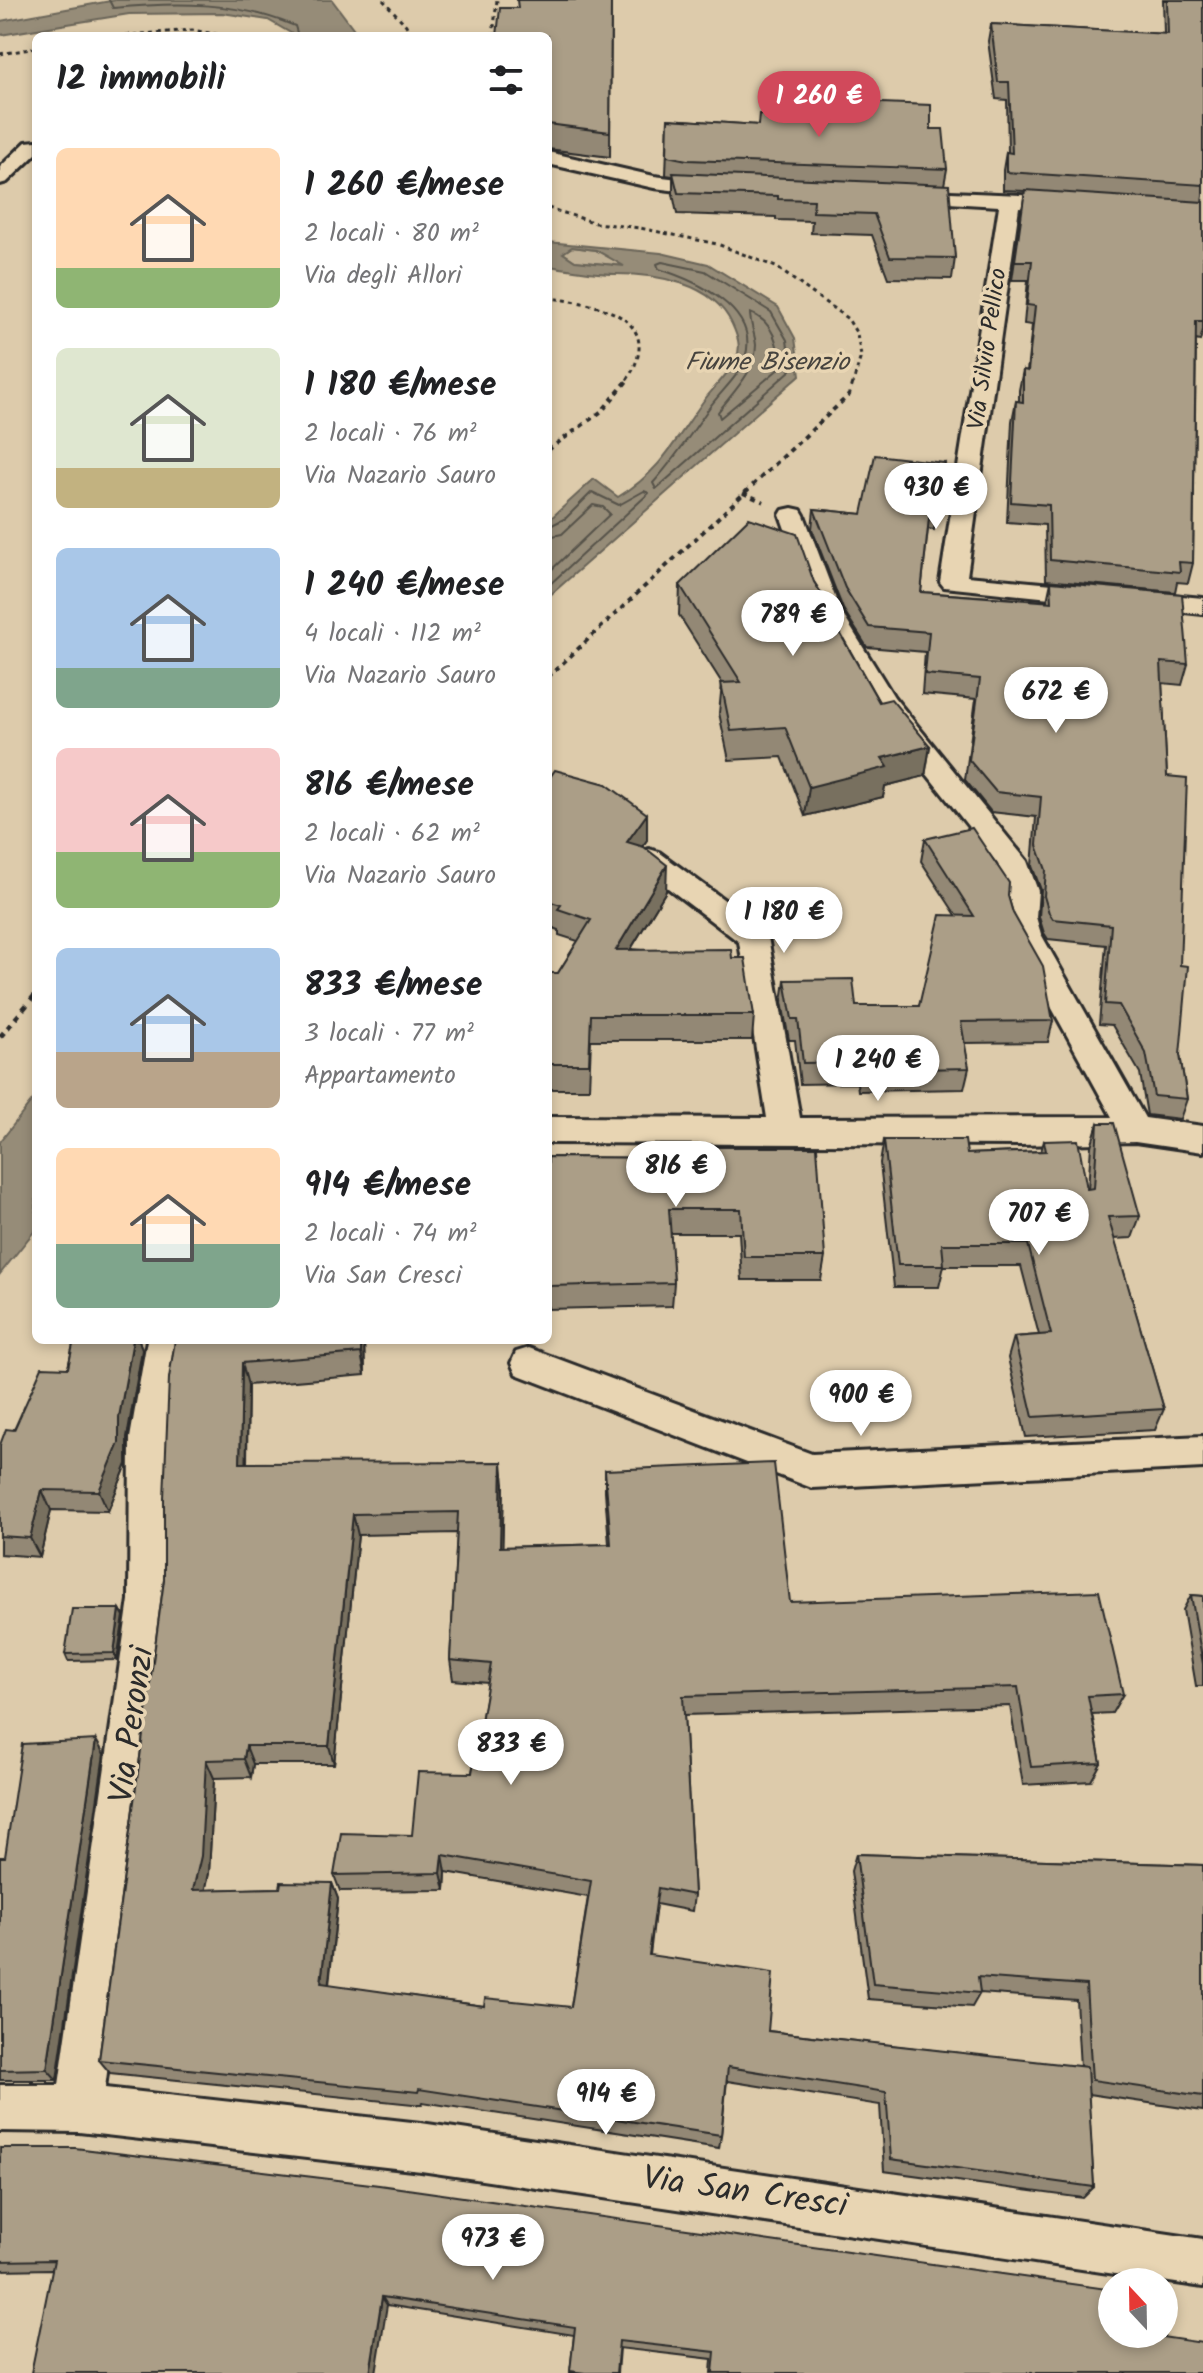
<!DOCTYPE html>
<html lang="it">
<meta charset="utf-8">
<style>
body{margin:0;font-family:Kalam,sans-serif;background:#f2f2f2;color:#202124;height:100vh;display:flex;flex-direction:column;font-size:30px;white-space:nowrap}
*{box-sizing:border-box;margin:0}
p{font-size:26px;color:#757577}
.icon{flex:none;width:44px;height:44px;fill:none;stroke:currentColor;stroke-width:2;stroke-linecap:round;stroke-linejoin:round}
.map{position:relative;flex:1;overflow:hidden}
.sheet{position:absolute;left:32px;top:32px;width:520px;height:1312px;display:flex;flex-direction:column;background:#fff;border-radius:12px;box-shadow:0 4px 12px #0003}
.sheet>*{flex:none}
.needle{width:52px;rotate:338deg}
.tools{position:absolute;left:1098px;top:2268px;display:grid;gap:16px}
.tools a{display:grid;place-items:center;width:80px;height:80px;border-radius:50%;background:#fff;box-shadow:0 4px 12px #0003;font-size:40px}
.price{position:absolute;translate:-50% -68px;padding:0 18px;border-radius:28px;background:#fff;color:#222;font-size:26px;line-height:52px;filter:drop-shadow(0 2px 4px #0008)}
.price::after{content:'';position:absolute;left:50%;top:48px;width:24px;height:18px;margin-left:-12px;background:inherit;clip-path:polygon(0 0,100% 0,50% 100%)}
.price.on{background:#d1495b;color:#fff}
ul{padding:0;list-style:none}
li{display:flex;align-items:center;gap:24px;height:200px;padding:0 24px}
li span{display:grid;place-items:center;flex:none;width:224px;height:160px;border-radius:12px;color:#555}
li>.icon{margin-inline-start:auto}
span .icon{width:96px;height:96px;fill:#fffc;stroke-width:1}
li b{font-size:34px}
h2{display:flex;justify-content:space-between;align-items:center;height:96px;padding:0 24px;font-size:34px}
.map>svg:first-child{display:block}
.green{fill:#bfb095;stroke:#756e60;stroke-width:2}
.water{fill:#968c78;stroke:#6b6559;stroke-width:2;fill-rule:evenodd}
.lines{fill:none;stroke-linecap:round;stroke-linejoin:round}
.shore{stroke:#56524a;stroke-width:2}
.street-casing{stroke:#2b2b2b;stroke-width:6}
.path-far2{stroke:#2b2b2b;stroke-width:3;stroke-dasharray:4 4;stroke-linecap:butt}
.path-far1{stroke:#2b2b2b;stroke-width:4;stroke-dasharray:5 5;stroke-linecap:butt}
.path{stroke:#2b2b2b;stroke-width:5;stroke-dasharray:6 6;stroke-linecap:butt}
.street{fill:#e8d5b3;fill-rule:evenodd}
.wall{fill:#938874;stroke:#2b2b2b;stroke-width:2;fill-rule:evenodd}
.shaded-wall{fill:#786f5e;stroke:#2b2b2b;stroke-width:2}
.building{fill:#ab9e87;stroke:#2b2b2b;stroke-width:2;fill-rule:evenodd}
.labels{text-anchor:middle;dominant-baseline:central;stroke-width:7;stroke-linejoin:round;paint-order:stroke}
.far-street-label{font-size:24px;fill:#2b2b2b;stroke:#e8d5b3}
.far-water-label{font-size:26px;font-style:italic;fill:#46433e;stroke:#e8d5b3}
.near-street-label{font-size:34px;fill:#2b2b2b;stroke:#e8d5b3}
</style>
<div class="map">
<svg width="1203" height="2373" viewBox="0 0 1203 2373">
<rect width="100%" height="100%" fill="#ddcbab"/>
<filter id="ink" filterUnits="userSpaceOnUse"><feTurbulence type="fractalNoise" baseFrequency=".0125" numOctaves="2"/><feDisplacementMap in="SourceGraphic" scale="16" xChannelSelector="R" yChannelSelector="G"/><feConvolveMatrix kernelMatrix="1 2 1 2 8 2 1 2 1" color-interpolation-filters="sRGB"/></filter>
<g filter="url(#ink)">
<path class="green" d="M 572,247 L 596,250 L 625,266 L 575,261 L 563,253 Z"/>
<path class="water" d="M 116,0 L 332,0 L 359,36 L 296,36 L 268,20 L 222,13 L 129,14 L 0,35 L 0,21 Z
M 548,242 L 661,253 L 708,264 L 778,307 L 795,338 L 800,375 L 548,597 L 548,521 L 594,479 L 618,497 C 660,472 675,441 702,403 C 712,389 729,374 736,359 C 742,347 737,335 732,324 C 713,282 655,274 615,274 C 593,274 570,269 548,266 ZM 572,247 L 596,250 L 624,266 L 575,261 L 563,253 Z
M 36,1096 L 36,1229 L 0,1274 L 0,1142 Z"/>
<g class="lines">
<path class="shore" d="M 109,0 L 113,8 C 175,2 236,1 295,26 L 298,36
M 662,262 L 705,271 L 771,312 L 787,340 L 791,370 L 656,489 L 653,483 C 674,460 691,434 709,408 C 720,392 739,377 745,358 C 761,309 694,280 659,269 L 657,264 Z
M 750,313 C 774,321 778,345 781,367 L 720,418 L 718,412 C 733,392 756,371 756,345 C 755,334 750,324 750,313 Z
M 548,527 L 566,518 L 592,492 L 619,505 L 644,491 L 649,493 L 548,586
M 548,537 L 562,534 L 593,505 L 603,507 L 610,514 L 548,573"/>
<defs>
<path id="street" d="M 36,141 L 36,154 L 7,182 L 0,184 L 0,167 L 26,142 Z
M 548,152 L 654,176 L 719,184 L 729,190 L 719,196 L 654,188 L 548,164 Z
M 904,190 L 1067,197 L 1077,203 L 1067,209 L 1019,207 L 967,576 L 1203,598 L 1203,614 L 944,587 L 940,582 L 999,206 L 897,200 L 894,196 Z
M 792,508 L 801,510 L 804,515 L 840,610 L 894,697 L 1027,861 L 1038,891 L 1036,917 L 1041,934 L 1145,1118 L 1203,1126 L 1203,1152 L 1135,1142 L 1021,1145 L 548,1143 L 548,1117 L 767,1118 L 739,942 L 639,866 L 634,859 L 639,852 L 649,849 L 659,852 L 764,929 L 768,937 L 800,1118 L 1112,1117 L 1011,934 L 1006,917 L 1008,891 L 998,864 L 870,702 L 814,610 L 780,515 L 783,510 Z
M 147,1340 L 183,1340 L 168,1438 L 169,1600 L 105,2088 L 421,2123 L 1203,2239 L 1203,2287 L 421,2171 L 79,2132 L 0,2131 L 0,2085 L 59,2085 L 129,1600 L 130,1438 Z
M 529,1348 L 812,1454 L 1203,1436 L 1203,1468 L 812,1488 L 516,1374 L 511,1363 L 516,1352 Z"/>
</defs>
<use href="#street" class="street-casing"/>
<path class="path-far2" d="M 383,0 L 406,25 L 411,36
M 118,36 L 192,30 L 226,36
M 493,36 L 497,0
M 0,54 L 36,48
M 548,208 L 596,223 L 640,228 L 717,244 L 776,267 L 848,319 L 857,334 L 861,356 L 853,383
M 548,298 C 597,303 670,317 625,383"/>
<path class="path-far1" d="M 548,450 L 602,411 L 627,381
M 743,493 L 764,502
M 548,677 L 849,395 L 853,381"/>
<path class="path" d="M 0,1037 L 36,994"/>
<use href="#street" class="street"/>
</g>
<path class="wall" d="M 611,0 L 610,157 L 548,149 L 548,36 L 517,8 Z
M 1163,0 L 1203,0 L 1203,196 L 1202,202 L 1203,202 L 1203,330 L 1200,341 L 1196,340 L 1193,563 L 1188,583 L 1177,582 L 1175,592 L 1046,580 L 1045,525 L 1007,522 L 1012,421 L 1016,401 L 1019,401 L 1019,390 L 1023,370 L 1027,371 L 1032,325 L 1024,324 L 1028,280 L 1012,280 L 1025,191 L 1003,190 L 1003,170 L 1006,152 L 1008,153 L 1007,100 L 996,99 L 988,41 L 991,24 L 1164,34 Z
M 856,102 L 931,129 L 947,169 L 944,185 L 955,258 L 952,279 L 888,278 L 872,235 L 811,233 L 812,221 L 776,220 L 776,217 L 677,214 L 673,194 L 673,176 L 666,175 L 668,119 L 758,125 L 854,116 Z
M 945,463 L 934,530 L 928,529 L 921,592 L 1047,601 L 1051,582 L 1188,664 L 1182,685 L 1162,683 L 1167,776 L 1180,965 L 1180,1055 L 1187,1099 L 1180,1119 L 1147,1115 L 1140,1073 L 1112,1025 L 1099,1024 L 1106,945 L 1048,939 L 1044,933 L 1039,917 L 1041,890 L 1032,866 L 1036,817 L 991,812 L 965,780 L 976,699 L 922,694 L 925,652 L 867,647 L 843,609 L 812,529 L 814,509 L 862,514 Z
M 814,582 L 835,615 L 834,622 L 879,702 L 930,746 L 925,776 L 885,786 L 883,797 L 805,816 L 782,757 L 729,760 L 719,713 L 722,683 L 679,615 L 680,585 Z
M 548,780 L 647,814 L 647,840 L 642,847 L 666,891 L 631,949 L 732,958 L 754,1015 L 752,1040 L 591,1040 L 589,1089 L 548,1089 L 548,973 L 558,973 L 578,941 L 559,935 L 559,930 L 548,926 Z
M 925,839 L 1008,896 L 1013,913 L 1053,1021 L 1048,1042 L 964,1043 L 969,1068 L 964,1089 L 858,1091 L 857,1083 L 800,1084 L 795,1040 L 789,1040 L 782,1002 L 785,980 L 856,1006 L 919,1006 L 956,915 L 921,861 Z
M 1098,1123 L 1140,1216 L 1132,1238 L 1114,1239 L 1164,1409 L 1155,1430 L 1026,1437 L 1008,1358 L 1014,1337 L 1039,1335 L 1021,1266 L 944,1266 L 939,1287 L 894,1287 L 880,1163 L 884,1140 L 967,1154 L 1041,1151 L 1044,1141 L 1088,1189 L 1091,1146 Z
M 686,1147 L 825,1257 L 821,1280 L 742,1280 L 739,1233 L 670,1233 L 674,1283 L 672,1306 L 548,1309 L 548,1157 L 685,1158 Z
M 74,1340 L 139,1340 L 142,1350 L 127,1437 L 127,1464 L 108,1511 L 51,1510 L 40,1557 L 0,1554 L 0,1445 L 68,1368 Z
M 175,1340 L 364,1340 L 365,1375 L 248,1385 L 247,1463 L 504,1484 L 502,1547 L 609,1544 L 605,1491 L 605,1470 L 790,1602 L 1123,1694 L 1112,1713 L 1092,1714 L 1101,1763 L 1091,1781 L 1023,1785 L 1010,1706 L 684,1715 L 694,1895 L 692,1911 L 656,1904 L 650,1955 L 768,2031 L 1080,2067 L 1076,2000 L 980,1993 L 972,2007 L 868,1999 L 851,1871 L 856,1854 L 1203,1865 L 1203,2111 L 1088,2094 L 1094,2187 L 1083,2198 L 884,2171 L 880,2105 L 727,2081 L 721,2135 L 719,2148 L 423,2102 L 422,2105 L 110,2073 L 99,2060 L 164,1580 ZM 457,1533 L 450,1660 L 453,1680 L 488,1683 L 472,1773 L 412,1835 L 334,1875 L 340,1891 L 445,1890 L 446,1872 L 588,1897 L 571,2007 L 484,2006 L 329,1985 L 338,1899 L 332,1883 L 280,1888 L 205,1890 L 209,1873 L 214,1778 L 251,1777 L 253,1764 L 334,1764 L 358,1535 Z
M 1191,1595 L 1203,1596 L 1203,1686 L 1196,1686 L 1183,1610 Z
M 120,1609 L 124,1616 L 117,1660 L 68,1661 L 65,1654 Z
M 104,1754 L 57,2080 L 0,2080 L 0,1857 L 5,1857 Z
M 0,2148 L 1108,2329 L 1203,2373 L 711,2373 L 712,2359 L 619,2348 L 617,2373 L 570,2373 L 574,2335 L 387,2305 L 52,2269 L 0,2270 Z"/>
<path class="shaded-wall" d="M 930,746 L 925,776 L 885,786 L 883,797 L 805,816 L 809,787 L 882,758 Z
M 647,814 L 647,840 L 627,868 L 627,842 Z
M 667,865 L 666,891 L 615,975 L 616,950 Z
M 133,1340 L 139,1340 L 142,1350 L 127,1437 L 127,1464 L 108,1511 L 99,1491 L 119,1417 Z
M 361,1340 L 364,1340 L 365,1375 L 361,1353 Z
M 242,1363 L 248,1385 L 246,1484 L 240,1463 Z
M 502,1462 L 504,1484 L 502,1568 L 500,1547 Z
M 42,1490 L 51,1510 L 40,1557 L 30,1538 Z
M 353,1514 L 358,1535 L 334,1764 L 329,1746 Z
M 120,1609 L 124,1616 L 117,1660 L 114,1653 Z
M 96,1740 L 104,1754 L 57,2080 L 47,2069 Z
M 246,1746 L 253,1764 L 251,1777 L 244,1759 Z
M 206,1760 L 214,1778 L 209,1873 L 202,1907 L 193,1890 Z
M 443,1855 L 446,1872 L 445,1890 L 441,1873 Z
M 332,1883 L 338,1899 L 327,1998 L 321,1983 Z
M 382,2297 L 387,2305 L 376,2373 L 370,2373 Z"/>
<path class="building" d="M 517,0 L 611,0 L 610,132 L 548,124 L 548,36 L 497,36 L 500,8 L 518,8 Z
M 1167,0 L 1203,0 L 1203,185 L 1006,172 L 1006,152 L 1012,153 L 1009,82 L 998,82 L 991,24 L 1168,34 Z
M 856,102 L 931,105 L 931,129 L 943,129 L 947,169 L 687,160 L 667,156 L 668,119 L 758,125 L 759,114 L 855,116 Z
M 673,173 L 949,185 L 955,258 L 890,257 L 874,214 L 813,212 L 814,200 L 778,199 L 778,196 L 678,193 Z
M 1025,190 L 1203,202 L 1203,321 L 1196,321 L 1193,563 L 1179,562 L 1180,572 L 1050,560 L 1049,505 L 1011,502 L 1016,401 L 1023,402 L 1023,370 L 1028,371 L 1035,306 L 1027,305 L 1032,261 L 1015,261 Z
M 875,455 L 945,463 L 937,510 L 930,509 L 921,592 L 1052,602 L 1051,582 L 1182,594 L 1188,664 L 1161,662 L 1167,776 L 1187,778 L 1180,965 L 1188,966 L 1180,1055 L 1187,1099 L 1154,1096 L 1146,1053 L 1119,1005 L 1105,1004 L 1111,925 L 1053,919 L 1049,913 L 1044,896 L 1046,870 L 1037,845 L 1041,797 L 996,792 L 969,760 L 980,679 L 925,674 L 929,632 L 869,627 L 845,588 L 814,509 L 862,514 Z
M 749,518 L 797,534 L 814,582 L 835,615 L 829,614 L 879,702 L 891,699 L 930,746 L 882,758 L 888,767 L 809,787 L 785,727 L 731,731 L 721,683 L 741,682 L 680,585 Z
M 555,770 L 606,784 L 647,814 L 627,842 L 644,847 L 667,865 L 616,950 L 731,949 L 732,958 L 745,958 L 754,1015 L 591,1015 L 589,1064 L 548,1064 L 548,973 L 558,973 L 591,920 L 558,909 L 561,905 L 548,901 L 548,780 Z
M 972,828 L 1009,883 L 1008,896 L 1013,913 L 1043,966 L 1053,1021 L 961,1022 L 969,1068 L 861,1070 L 860,1062 L 803,1063 L 798,1019 L 792,1019 L 785,980 L 853,979 L 856,1006 L 919,1006 L 940,915 L 974,916 L 925,839 Z
M 1098,1123 L 1114,1123 L 1140,1216 L 1108,1217 L 1164,1409 L 1033,1417 L 1014,1337 L 1051,1334 L 1028,1244 L 942,1244 L 944,1265 L 898,1265 L 884,1140 L 965,1140 L 967,1154 L 1046,1151 L 1044,1141 L 1078,1140 L 1087,1189 L 1094,1188 Z
M 686,1147 L 817,1147 L 825,1257 L 744,1257 L 741,1209 L 669,1209 L 674,1283 L 548,1286 L 548,1157 L 686,1158 Z
M 74,1340 L 133,1340 L 119,1417 L 119,1443 L 99,1491 L 42,1490 L 30,1538 L 0,1536 L 0,1445 L 6,1429 L 14,1430 L 42,1367 L 68,1368 Z
M 175,1340 L 361,1340 L 361,1353 L 242,1363 L 240,1463 L 502,1462 L 500,1547 L 611,1544 L 605,1470 L 774,1463 L 790,1602 L 1099,1591 L 1123,1694 L 1088,1696 L 1101,1763 L 1031,1767 L 1018,1687 L 683,1696 L 694,1895 L 658,1888 L 649,1955 L 773,1973 L 768,2031 L 1087,2067 L 1094,2187 L 891,2159 L 886,2092 L 728,2067 L 721,2135 L 419,2089 L 418,2092 L 99,2060 L 164,1580 L 164,1498 L 169,1378 ZM 458,1512 L 450,1660 L 491,1664 L 472,1773 L 418,1772 L 412,1835 L 341,1833 L 334,1875 L 441,1873 L 443,1855 L 591,1881 L 571,2007 L 485,1998 L 484,2006 L 321,1983 L 332,1883 L 281,1882 L 280,1888 L 193,1890 L 201,1856 L 206,1760 L 244,1759 L 246,1746 L 329,1746 L 353,1514 Z
M 1191,1595 L 1203,1596 L 1203,1664 Z
M 72,1609 L 120,1609 L 114,1653 L 65,1654 Z
M 96,1740 L 47,2069 L 0,2070 L 0,1857 L 5,1857 L 22,1744 Z
M 856,1854 L 1203,1865 L 1203,2096 L 1092,2080 L 1086,1985 L 978,1977 L 980,1993 L 873,1984 Z
M 0,2148 L 75,2148 L 379,2185 L 1107,2289 L 1108,2329 L 1112,2330 L 1112,2334 L 1142,2334 L 1203,2343 L 1203,2373 L 713,2373 L 715,2352 L 619,2341 L 616,2373 L 585,2373 L 570,2371 L 575,2327 L 382,2297 L 370,2373 L 31,2373 L 54,2260 L 0,2261 Z"/>
</g>
<g class="labels">
<g class="far-street-label">
<text transform="translate(988 349) rotate(-82)">Via Silvio Pellico</text>
</g>
<g class="far-water-label">
<text x="767" y="363">Fiume Bisenzio</text>
</g>
<g class="near-street-label">
<text transform="translate(133 1725) rotate(-82)">Via Peronzi</text>
<text transform="translate(745 2193) rotate(8)">Via San Cresci</text>
</g>
</g>
</svg>
<div class="tools">
<a><svg class="needle" viewBox="-14 -14 28 28"><path d="M0-13l5 13h-10z" fill="#e53935"/><path d="M0 13l5-13h-10z" fill="#757577"/></svg></a>
</div>
<b class="price on" style="left:819px;top:139px">1 260 €</b>
<b class="price" style="left:936px;top:531px">930 €</b>
<b class="price" style="left:793px;top:658px">789 €</b>
<b class="price" style="left:1056px;top:735px">672 €</b>
<b class="price" style="left:784px;top:955px">1 180 €</b>
<b class="price" style="left:878px;top:1103px">1 240 €</b>
<b class="price" style="left:676px;top:1209px">816 €</b>
<b class="price" style="left:1039px;top:1257px">707 €</b>
<b class="price" style="left:861px;top:1438px">900 €</b>
<b class="price" style="left:511px;top:1787px">833 €</b>
<b class="price" style="left:606px;top:2137px">914 €</b>
<b class="price" style="left:493px;top:2282px">973 €</b>
<section class="sheet">
<h2>12 immobili<svg class="icon" aria-label="filters" viewBox="0 0 24 24"><path d="M4 7h16M4 17h16"/><circle cx="9" cy="7" r="2"/><circle cx="15" cy="17" r="2"/></svg></h2>
<ul>
<li><span style="background:linear-gradient(#ffd9b3 75%,#8fb573 0)"><svg class="icon" aria-label="home" viewBox="0 0 24 24"><path d="M3 11l9-7 9 7M6 9v11h12V9"/></svg></span><div><b>1 260 €/mese</b><p>2 locali · 80 m²</p><p>Via degli Allori</p></div></li>
<li><span style="background:linear-gradient(#dfe7d0 75%,#c2b280 0)"><svg class="icon" aria-label="home" viewBox="0 0 24 24"><path d="M3 11l9-7 9 7M6 9v11h12V9"/></svg></span><div><b>1 180 €/mese</b><p>2 locali · 76 m²</p><p>Via Nazario Sauro</p></div></li>
<li><span style="background:linear-gradient(#a9c7e8 75%,#7fa58c 0)"><svg class="icon" aria-label="home" viewBox="0 0 24 24"><path d="M3 11l9-7 9 7M6 9v11h12V9"/></svg></span><div><b>1 240 €/mese</b><p>4 locali · 112 m²</p><p>Via Nazario Sauro</p></div></li>
<li><span style="background:linear-gradient(#f6c9c9 65%,#8fb573 0)"><svg class="icon" aria-label="home" viewBox="0 0 24 24"><path d="M3 11l9-7 9 7M6 9v11h12V9"/></svg></span><div><b>816 €/mese</b><p>2 locali · 62 m²</p><p>Via Nazario Sauro</p></div></li>
<li><span style="background:linear-gradient(#a9c7e8 65%,#b9a48a 0)"><svg class="icon" aria-label="home" viewBox="0 0 24 24"><path d="M3 11l9-7 9 7M6 9v11h12V9"/></svg></span><div><b>833 €/mese</b><p>3 locali · 77 m²</p><p>Appartamento</p></div></li>
<li><span style="background:linear-gradient(#ffd9b3 60%,#7fa58c 0)"><svg class="icon" aria-label="home" viewBox="0 0 24 24"><path d="M3 11l9-7 9 7M6 9v11h12V9"/></svg></span><div><b>914 €/mese</b><p>2 locali · 74 m²</p><p>Via San Cresci</p></div></li>
</ul>
</section>
</div>
